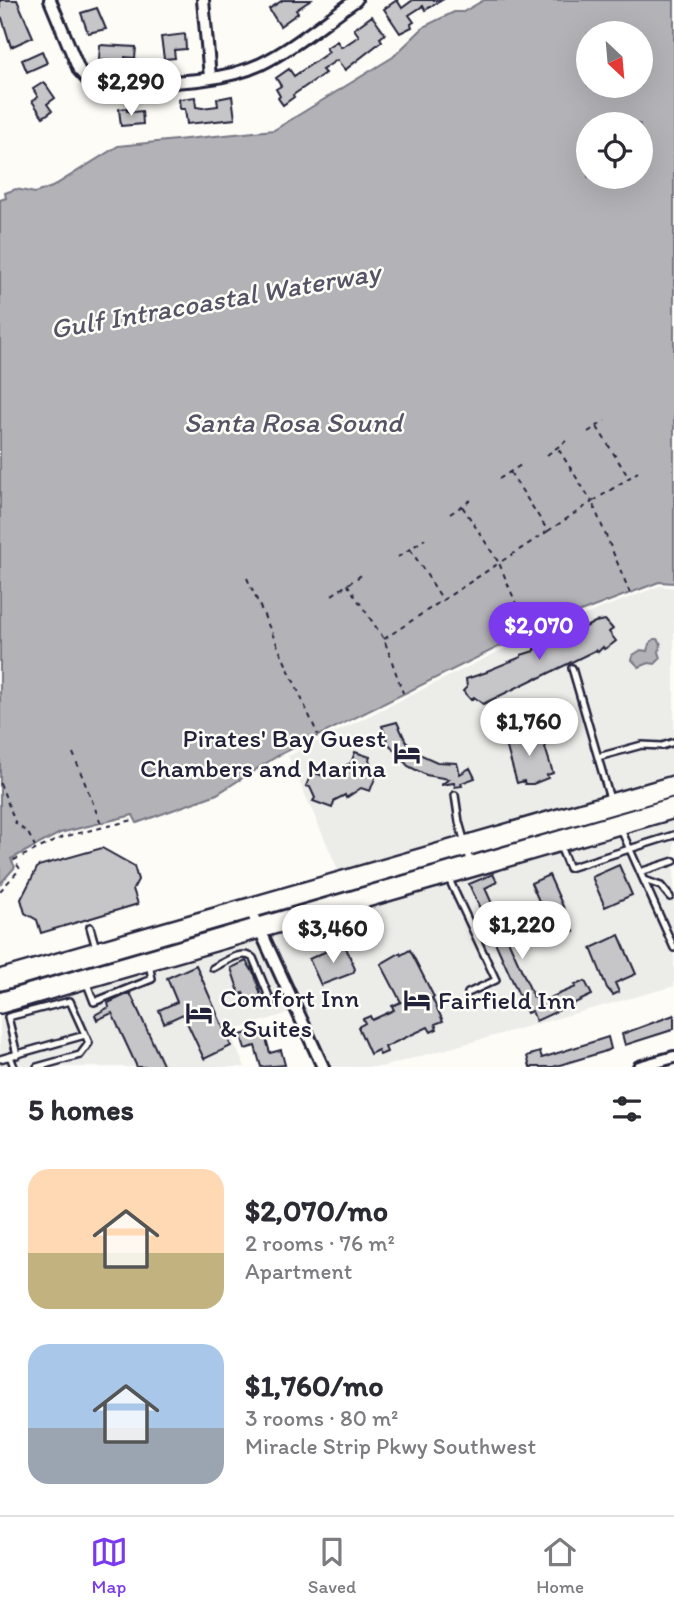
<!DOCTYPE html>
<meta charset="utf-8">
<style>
body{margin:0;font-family:Itim,sans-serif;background:#f7f7f7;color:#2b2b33;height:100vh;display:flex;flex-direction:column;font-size:26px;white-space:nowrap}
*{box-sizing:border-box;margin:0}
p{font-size:23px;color:#7c7c81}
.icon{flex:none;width:38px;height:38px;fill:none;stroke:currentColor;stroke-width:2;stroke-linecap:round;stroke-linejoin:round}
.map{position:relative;height:1067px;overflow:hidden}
.sheet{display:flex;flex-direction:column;background:#fff;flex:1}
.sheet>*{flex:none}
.needle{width:46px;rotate:154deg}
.controls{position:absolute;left:576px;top:21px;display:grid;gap:14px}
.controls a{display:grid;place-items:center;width:77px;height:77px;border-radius:50%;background:#fff;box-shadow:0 7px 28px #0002;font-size:35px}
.price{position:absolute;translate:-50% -60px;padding:0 16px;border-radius:24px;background:#fff;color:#222;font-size:23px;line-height:46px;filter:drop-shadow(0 2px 4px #0008)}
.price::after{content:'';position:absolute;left:50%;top:42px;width:21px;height:16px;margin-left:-10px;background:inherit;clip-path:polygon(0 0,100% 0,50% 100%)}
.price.current{background:#7c3aed;color:#fff}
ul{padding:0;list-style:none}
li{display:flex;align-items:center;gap:21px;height:175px;padding:0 28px}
li span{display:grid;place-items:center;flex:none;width:196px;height:140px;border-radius:21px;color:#555}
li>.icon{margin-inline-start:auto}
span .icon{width:84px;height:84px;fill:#fffc;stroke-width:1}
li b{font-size:30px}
h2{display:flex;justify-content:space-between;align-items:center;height:84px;padding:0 28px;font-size:30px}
.dock{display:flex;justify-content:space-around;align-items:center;height:98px;border-top:2px solid #e1e1e2;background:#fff;font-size:19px;color:#7c7c81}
.dock a{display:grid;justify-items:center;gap:4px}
.dock .current{color:#7c3aed}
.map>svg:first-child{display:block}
.built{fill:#ecece9}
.water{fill:#b2b2b7;stroke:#787885;stroke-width:2;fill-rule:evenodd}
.building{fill:#c6c6c8;stroke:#22223b;stroke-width:2}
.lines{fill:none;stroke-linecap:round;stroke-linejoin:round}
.lane-casing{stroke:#22223b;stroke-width:10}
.street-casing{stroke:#22223b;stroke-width:16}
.highway-casing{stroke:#22223b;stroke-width:24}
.path{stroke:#22223b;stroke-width:2;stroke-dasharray:5 5;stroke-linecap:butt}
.lane{stroke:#fdfcf7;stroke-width:5}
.street{stroke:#fdfcf7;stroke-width:10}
.highway{stroke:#fdfcf7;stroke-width:19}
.labels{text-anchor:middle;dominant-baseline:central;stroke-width:5;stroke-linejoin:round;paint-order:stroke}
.poi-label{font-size:26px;fill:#22223b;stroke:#fdfcf7;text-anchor:start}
.water-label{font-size:28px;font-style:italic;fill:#545466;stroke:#fdfcf7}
</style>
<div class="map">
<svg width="674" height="1067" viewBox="0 0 674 1067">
<rect width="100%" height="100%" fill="#fdfcf7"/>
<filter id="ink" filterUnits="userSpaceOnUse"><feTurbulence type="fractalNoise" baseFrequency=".0143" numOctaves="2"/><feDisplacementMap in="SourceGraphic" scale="14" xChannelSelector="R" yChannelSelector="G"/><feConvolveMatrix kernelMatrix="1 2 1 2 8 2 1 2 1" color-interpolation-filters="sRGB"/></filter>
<g filter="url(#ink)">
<path class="built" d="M 660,586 L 674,588 L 674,778 L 340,874 L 288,756 L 534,634 Z
M 674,820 L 674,986 L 381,1067 L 328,1067 L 267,935 Z
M 258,937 L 292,1012 L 229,1032 L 245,1067 L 0,1067 L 0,1013 Z"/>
<path class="water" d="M 484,0 L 674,0 L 674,583 L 659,582 L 533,630 L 279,755 L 217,794 L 137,823 L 133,815 L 60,833 L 11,859 L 15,867 L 0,884 L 0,200 L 6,198 L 5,193 L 16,189 L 35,193 L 52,187 L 118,146 L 274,130 L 393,57 L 425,26 L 454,12 L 463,12 ZM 640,33 L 640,86 L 588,86 L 588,33 ZM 640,124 L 640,177 L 588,177 L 588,124 Z
M 654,639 L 657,639 L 661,644 L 659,652 L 661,658 L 655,664 L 649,663 L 639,667 L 632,660 L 633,655 L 641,650 L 647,651 L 649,644 Z"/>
<path class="building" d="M 0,0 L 17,0 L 33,37 L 11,47 L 2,18 L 0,19 Z
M 283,0 L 311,0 L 296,10 L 298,13 L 280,26 L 269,9 Z
M 397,0 L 402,8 L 413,0 L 442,0 L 425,10 L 423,6 L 409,15 L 414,22 L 411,24 L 412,27 L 400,33 L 384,9 Z
M 97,8 L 106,29 L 88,33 L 81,13 Z
M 372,16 L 385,34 L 380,38 L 382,41 L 345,70 L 337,60 L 322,70 L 325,73 L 293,95 L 294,97 L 283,105 L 278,98 L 280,96 L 276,89 L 281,86 L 276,78 L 289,69 L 294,76 L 329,52 L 326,48 L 337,41 L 341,47 L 344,46 L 359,36 L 354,29 Z
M 185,34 L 186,49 L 174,50 L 175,58 L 164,59 L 161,37 Z
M 100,45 L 136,47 L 135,58 L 125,57 L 125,62 L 99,60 Z
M 42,51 L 47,63 L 27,72 L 22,60 Z
M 44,82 L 55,98 L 47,104 L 52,111 L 43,117 L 32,101 L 38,97 L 33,89 Z
M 232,96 L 235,119 L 187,124 L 185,109 L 180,109 L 179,99 L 195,97 L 196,107 L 202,108 L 218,106 L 217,99 Z
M 127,108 L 127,111 L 132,112 L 142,111 L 143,124 L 121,126 L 119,109 Z
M 605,620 L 613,629 L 609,632 L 616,641 L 611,645 L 604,649 L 603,647 L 598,652 L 596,650 L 537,679 L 536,678 L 483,704 L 474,697 L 471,700 L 463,691 L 467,687 L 466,679 L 487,672 L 487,671 L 521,657 L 521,655 L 534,651 L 534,649 L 562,638 L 568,634 L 582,629 L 595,622 Z
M 397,722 L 406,742 L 419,754 L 437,762 L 457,763 L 460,774 L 470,768 L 475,778 L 461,783 L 462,786 L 455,787 L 454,783 L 441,785 L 449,779 L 426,775 L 408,766 L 388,743 L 382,726 Z
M 535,731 L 540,731 L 553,773 L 547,775 L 548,778 L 533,784 L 525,784 L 524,781 L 517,783 L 505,741 Z
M 355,752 L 370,757 L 369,760 L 374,771 L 377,773 L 370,791 L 361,788 L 346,798 L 345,795 L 335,800 L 332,808 L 313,801 L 315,798 L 310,787 L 306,786 L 312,772 L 323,776 L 351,763 Z
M 102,848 L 134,866 L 138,880 L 133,889 L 138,904 L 41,933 L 37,920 L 25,913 L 21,899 L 38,866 Z
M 619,865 L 632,895 L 605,907 L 592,877 Z
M 493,874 L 497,882 L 485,888 L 534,998 L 537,997 L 540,1002 L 576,987 L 575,985 L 585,981 L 592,995 L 536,1021 L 532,1011 L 527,1013 L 469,884 Z
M 549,875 L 574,931 L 567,934 L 564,928 L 553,933 L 531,883 Z
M 619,935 L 636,974 L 615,983 L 619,992 L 613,995 L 607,988 L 591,948 Z
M 344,943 L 355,969 L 353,973 L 321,985 L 309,959 Z
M 410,950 L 434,997 L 432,998 L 443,1021 L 435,1024 L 437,1029 L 431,1032 L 428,1027 L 385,1047 L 387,1052 L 380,1055 L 378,1050 L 370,1054 L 358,1027 L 365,1023 L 363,1019 L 370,1016 L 372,1020 L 394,1010 L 392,1006 L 401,1002 L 381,964 L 400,953 L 401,955 Z
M 246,961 L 255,975 L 261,996 L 247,1002 L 243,993 L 240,995 L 231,968 Z
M 196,965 L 231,1046 L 204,1059 L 183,1014 L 164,1023 L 159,1010 L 177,1002 L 167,978 Z
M 130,993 L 132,997 L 164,1067 L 137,1067 L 112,1013 L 97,1020 L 95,1015 L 109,1007 L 108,1003 Z
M 674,1015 L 674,1028 L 672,1030 L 625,1045 L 622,1034 Z
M 263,1028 L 270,1053 L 281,1050 L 285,1065 L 261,1067 L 255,1046 L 245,1049 L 241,1035 Z
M 608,1037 L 611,1049 L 603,1052 L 553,1067 L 530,1067 L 527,1056 L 540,1052 L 542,1058 Z"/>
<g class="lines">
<defs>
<path id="lane" d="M 572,668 L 610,799
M 598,757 L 642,745 L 662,746 L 674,742
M 455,795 L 459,822 L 471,864
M 617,828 L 623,834 L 674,948
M 559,844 L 569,868 L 674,835
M 640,872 L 674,861
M 448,877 L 496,980 L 468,993
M 644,880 L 661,886 L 670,897
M 90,927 L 96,948
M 213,968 C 225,962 242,949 253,958 L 272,1004
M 86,981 L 94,1002 L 152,979 L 149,964
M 17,1055 L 8,1017 L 70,1001 L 89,1043 L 80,1055 L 37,1067
M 10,1056 L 14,1067
M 0,1059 L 85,1035"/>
<path id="street" d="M 50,0 L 79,70 L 89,81 L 105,85 C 154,82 216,85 261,64 C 294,48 325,21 356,0
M 203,0 L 210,77
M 250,908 L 323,1067
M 639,1067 L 674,1057"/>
<path id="highway" d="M 0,980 L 674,786
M 0,1003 L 674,808"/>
</defs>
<use href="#lane" class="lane-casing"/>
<use href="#street" class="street-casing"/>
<use href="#highway" class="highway-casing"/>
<path class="path" d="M 597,427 L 629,478
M 588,432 L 605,421
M 547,455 L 566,441
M 510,472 L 548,531 L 499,563 L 528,632
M 499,479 L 521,465
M 450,514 L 474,498
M 548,531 L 592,502 L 557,447
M 410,549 L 443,600
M 398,557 L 425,539
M 247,578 L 318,735
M 347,584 L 384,639 L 403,693
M 630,593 L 592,502 L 638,472
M 332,595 L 363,574
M 384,639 L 499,563 L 462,506
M 73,753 L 102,826
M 0,783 L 16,824 L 28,833 L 36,848
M 0,891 L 20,869 L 14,860 L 63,837 L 133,820"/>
<use href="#lane" class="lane"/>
<use href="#street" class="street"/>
<use href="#highway" class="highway"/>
</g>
</g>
<defs>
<symbol id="hotel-bare" viewBox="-9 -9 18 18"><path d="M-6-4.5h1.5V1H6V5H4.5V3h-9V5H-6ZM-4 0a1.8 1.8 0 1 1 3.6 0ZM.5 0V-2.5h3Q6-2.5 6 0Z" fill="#22223b" stroke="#fdfcf7" stroke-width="2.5" paint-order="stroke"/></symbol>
</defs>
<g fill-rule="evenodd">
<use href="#hotel-bare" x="388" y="734" width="38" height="38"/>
<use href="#hotel-bare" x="398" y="981" width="38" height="38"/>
<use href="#hotel-bare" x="180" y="994" width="38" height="38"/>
</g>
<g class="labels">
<g class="poi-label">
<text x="386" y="738" text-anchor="end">Pirates' Bay Guest<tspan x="386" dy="30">Chambers and Marina</tspan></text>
<text x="220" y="998">Comfort Inn<tspan x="220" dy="30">&amp; Suites</tspan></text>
<text x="438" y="1000">Fairfield Inn</text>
</g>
<g class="water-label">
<text transform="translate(215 300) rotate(-10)">Gulf Intracoastal Waterway</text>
<text x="293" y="422">Santa Rosa Sound</text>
</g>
</g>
</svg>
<div class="controls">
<a><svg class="needle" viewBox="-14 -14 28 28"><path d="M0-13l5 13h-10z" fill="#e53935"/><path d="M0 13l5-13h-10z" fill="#7c7c81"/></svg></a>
<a><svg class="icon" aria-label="locate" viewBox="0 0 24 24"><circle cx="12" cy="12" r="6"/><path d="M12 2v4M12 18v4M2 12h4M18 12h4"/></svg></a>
</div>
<b class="price" style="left:131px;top:118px">$2,290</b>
<b class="price current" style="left:539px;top:662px">$2,070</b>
<b class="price" style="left:529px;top:758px">$1,760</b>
<b class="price" style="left:522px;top:961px">$1,220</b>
<b class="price" style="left:333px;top:965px">$3,460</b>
</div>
<section class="sheet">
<h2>5 homes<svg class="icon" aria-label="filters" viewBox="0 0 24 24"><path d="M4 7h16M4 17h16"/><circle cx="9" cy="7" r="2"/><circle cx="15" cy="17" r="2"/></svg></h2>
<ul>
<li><span style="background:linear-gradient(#ffd9b3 60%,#c2b280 0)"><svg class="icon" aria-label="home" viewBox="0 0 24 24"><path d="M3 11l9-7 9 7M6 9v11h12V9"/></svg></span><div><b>$2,070/mo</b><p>2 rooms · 76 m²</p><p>Apartment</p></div></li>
<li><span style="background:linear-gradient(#a9c7e8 60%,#9aa5b1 0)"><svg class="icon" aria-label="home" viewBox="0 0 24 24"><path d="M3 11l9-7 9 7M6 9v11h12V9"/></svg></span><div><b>$1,760/mo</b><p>3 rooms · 80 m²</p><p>Miracle Strip Pkwy Southwest</p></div></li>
</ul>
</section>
<nav class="dock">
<a class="current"><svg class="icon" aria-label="map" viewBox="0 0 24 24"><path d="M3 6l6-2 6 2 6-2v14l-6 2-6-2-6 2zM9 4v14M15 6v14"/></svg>Map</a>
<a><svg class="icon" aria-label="saved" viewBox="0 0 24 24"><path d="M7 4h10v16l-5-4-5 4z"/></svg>Saved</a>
<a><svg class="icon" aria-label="home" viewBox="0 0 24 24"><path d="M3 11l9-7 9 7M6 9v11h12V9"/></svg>Home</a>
</nav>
